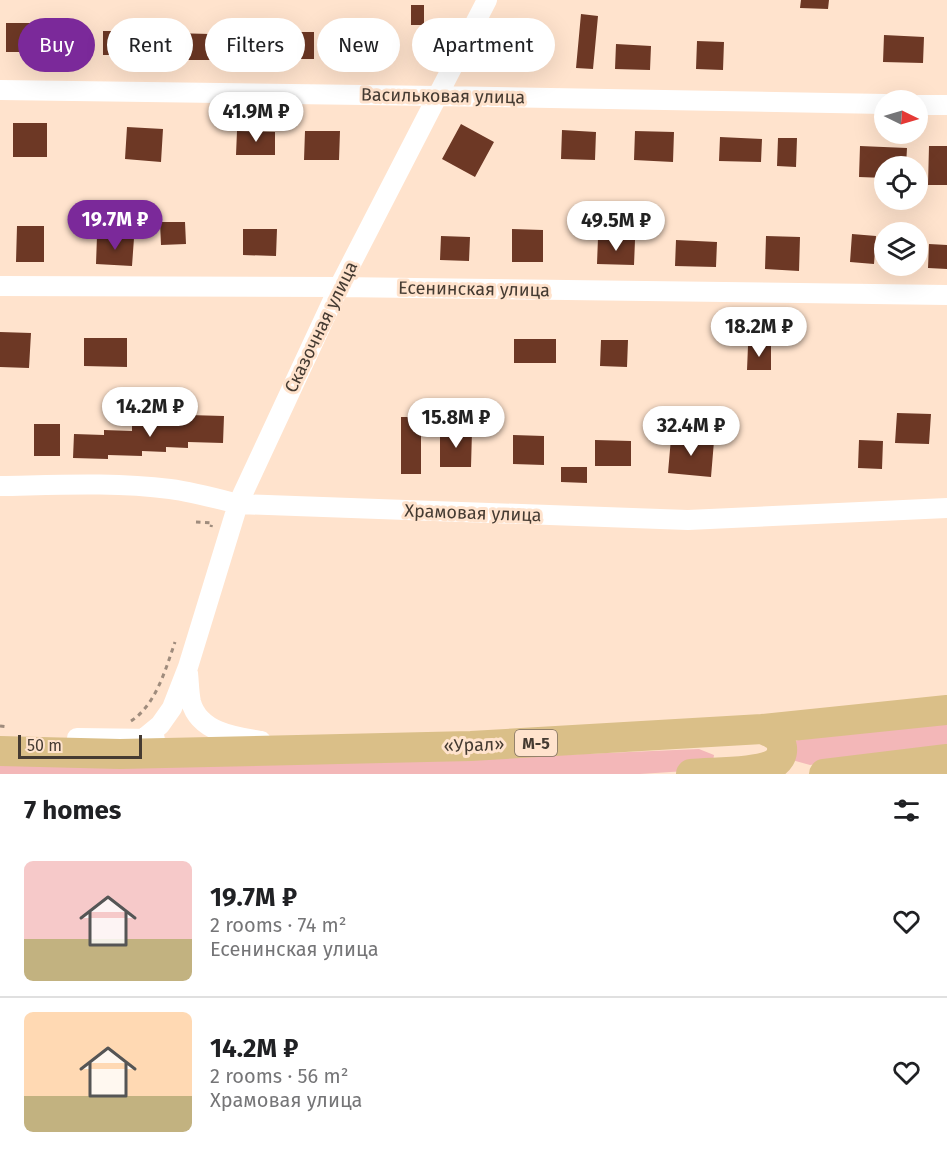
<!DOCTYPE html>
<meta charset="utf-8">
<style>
body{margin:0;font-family:"Fira Sans",sans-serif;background:#f2f2f2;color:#202124;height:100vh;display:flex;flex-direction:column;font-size:22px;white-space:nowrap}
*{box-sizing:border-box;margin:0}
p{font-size:20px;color:#757577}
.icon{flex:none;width:33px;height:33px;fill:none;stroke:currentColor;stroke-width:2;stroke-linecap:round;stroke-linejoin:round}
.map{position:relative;height:774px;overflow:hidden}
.details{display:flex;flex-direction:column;background:#fff;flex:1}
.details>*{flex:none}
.guide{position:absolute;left:18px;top:18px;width:600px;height:54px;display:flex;gap:12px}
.needle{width:39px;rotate:95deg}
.controls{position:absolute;left:874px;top:90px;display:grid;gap:12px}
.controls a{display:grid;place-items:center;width:54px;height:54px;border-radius:50%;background:#fff;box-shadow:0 6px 24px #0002;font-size:30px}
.scale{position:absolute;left:18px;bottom:15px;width:124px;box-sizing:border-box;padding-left:6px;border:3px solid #453b32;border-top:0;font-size:16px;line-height:21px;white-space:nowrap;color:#453b32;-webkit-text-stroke:4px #ffe3cd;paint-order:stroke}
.price{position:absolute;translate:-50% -51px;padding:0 14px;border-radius:21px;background:#fff;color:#222;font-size:20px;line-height:39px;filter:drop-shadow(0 2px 3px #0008)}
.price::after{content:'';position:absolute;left:50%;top:36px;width:18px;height:14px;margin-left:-9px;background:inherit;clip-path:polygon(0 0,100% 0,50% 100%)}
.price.active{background:#7b299a;color:#fff}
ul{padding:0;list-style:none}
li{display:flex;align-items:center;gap:18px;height:150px;padding:0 24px}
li+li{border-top:2px solid #e0e0e0}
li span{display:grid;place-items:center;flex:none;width:168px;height:120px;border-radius:9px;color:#555}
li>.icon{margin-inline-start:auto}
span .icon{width:72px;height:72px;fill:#fffc;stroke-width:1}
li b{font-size:26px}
h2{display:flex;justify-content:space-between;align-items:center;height:72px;padding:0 24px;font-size:26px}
.pill{padding:0 21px;border-radius:27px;background:#fff;box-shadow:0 6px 24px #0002;font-size:21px;line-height:54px}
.pill.active{background:#7b299a;color:#fff}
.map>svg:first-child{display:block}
.green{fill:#f3b7b8}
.building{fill:#6d3825}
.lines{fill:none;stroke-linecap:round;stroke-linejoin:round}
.path{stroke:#9f8c7d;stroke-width:3;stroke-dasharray:4.5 4.5;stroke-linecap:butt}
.street{stroke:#fff;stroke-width:20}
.primary{stroke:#dabf88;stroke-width:30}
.labels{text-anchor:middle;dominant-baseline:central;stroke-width:6;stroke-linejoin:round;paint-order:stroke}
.shield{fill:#ffe3cd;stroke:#7d6d60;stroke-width:1.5}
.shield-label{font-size:16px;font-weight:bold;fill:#453b32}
.street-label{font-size:18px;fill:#453b32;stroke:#ffe3cd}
</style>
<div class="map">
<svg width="947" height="774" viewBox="0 0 947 774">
<rect width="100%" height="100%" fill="#ffe3cd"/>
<path class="green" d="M 947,723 L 947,747 L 810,765 L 792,760 L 791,743 L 810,735 Z
M 699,749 L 714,755 L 713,761 L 686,771 L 640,774 L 0,774 L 0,763 L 513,757 Z"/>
<path class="building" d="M 801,0 L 829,0 L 828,9 L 800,8 Z
M 411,5 L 424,5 L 424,25 L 411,25 Z
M 581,14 L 598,16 L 593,69 L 576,68 Z
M 6,23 L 43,23 L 43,52 L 6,52 Z
M 103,31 L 140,31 L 139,55 L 103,55 Z
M 332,31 L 357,31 L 357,61 L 332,61 Z
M 299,32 L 314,32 L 314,59 L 299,59 Z
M 172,33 L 210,34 L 210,60 L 171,60 Z
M 884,35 L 924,37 L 923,63 L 883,62 Z
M 697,41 L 724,42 L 723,70 L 696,69 Z
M 616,44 L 651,46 L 650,70 L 615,69 Z
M 13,123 L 47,123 L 47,157 L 13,157 Z
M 461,124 L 494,142 L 475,177 L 442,159 Z
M 127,127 L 163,129 L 161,162 L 125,159 Z
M 562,130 L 596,132 L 595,160 L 561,159 Z
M 237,131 L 275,132 L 275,155 L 236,155 Z
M 305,131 L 340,131 L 339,160 L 304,160 Z
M 635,131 L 674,132 L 673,162 L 634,160 Z
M 720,137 L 762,139 L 761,162 L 719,161 Z
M 778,138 L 797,138 L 796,167 L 777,166 Z
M 860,146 L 907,148 L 906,166 L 885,166 L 885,178 L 859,177 Z
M 929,146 L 947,146 L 947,185 L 928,185 Z
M 160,222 L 185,222 L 186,244 L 161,245 Z
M 17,226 L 44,226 L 44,262 L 16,262 Z
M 243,229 L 277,229 L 276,256 L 243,255 Z
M 512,229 L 543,230 L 543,262 L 512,262 Z
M 852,234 L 876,236 L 874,264 L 850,262 Z
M 97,236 L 134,238 L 132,266 L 96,264 Z
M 441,236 L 470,237 L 469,261 L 440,260 Z
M 766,236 L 800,237 L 799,271 L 765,269 Z
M 598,238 L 635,240 L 634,265 L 597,264 Z
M 676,240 L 717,242 L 716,267 L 675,266 Z
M 929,244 L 947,245 L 947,269 L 928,268 Z
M 0,332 L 31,333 L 29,368 L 0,367 Z
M 84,338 L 127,338 L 127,367 L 84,366 Z
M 514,339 L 556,339 L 556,363 L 514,363 Z
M 601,340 L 628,340 L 627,367 L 600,366 Z
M 748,346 L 771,346 L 771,370 L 747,370 Z
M 897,413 L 931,414 L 929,444 L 895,443 Z
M 188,415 L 224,416 L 223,443 L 188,442 L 188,448 L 166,447 L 166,452 L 142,451 L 142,456 L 108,455 L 108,459 L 73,458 L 74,434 L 104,435 L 104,430 L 132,431 L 132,424 L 160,425 L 161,420 L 188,421 Z
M 401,417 L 421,417 L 421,474 L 401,474 Z
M 34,424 L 60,424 L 60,456 L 34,456 Z
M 440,431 L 472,431 L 471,467 L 440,467 Z
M 513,435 L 544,436 L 544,465 L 513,464 Z
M 671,438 L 714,441 L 711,477 L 668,473 Z
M 595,440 L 631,441 L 631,466 L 595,466 Z
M 859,440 L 883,441 L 882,469 L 858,468 Z
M 561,467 L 587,467 L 587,483 L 561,482 Z"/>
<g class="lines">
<path class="path" d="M 196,522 L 212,523 L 211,527
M 131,721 C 156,705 166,668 175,642
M 0,726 L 8,727"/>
<path class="street" d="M 0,90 L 438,96 L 885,104
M 918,105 L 947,105
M 0,286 L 339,287 L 947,295
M 0,486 C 57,485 114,482 170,489 C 193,492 215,498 238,504 L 688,520 L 947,508
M 188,673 C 189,682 189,693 191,702 C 199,732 235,737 261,741
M 77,738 L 155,739
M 143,739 L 160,725 L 172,708 L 188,667 L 238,504 L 339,287 L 487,0"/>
<path class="primary" d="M 0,751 L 120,754 L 471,746 L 762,729 L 947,710
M 691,774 C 712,772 754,773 771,765 C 779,762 783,755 782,747 C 781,736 771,733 762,729
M 824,774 L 947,759"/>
</g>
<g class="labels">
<rect class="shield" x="515" y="730" width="42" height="26" rx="4.5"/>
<g class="shield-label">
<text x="536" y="743">М-5</text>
</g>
<g class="street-label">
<text transform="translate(443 96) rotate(1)">Васильковая улица</text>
<text transform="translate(474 289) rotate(1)">Есенинская улица</text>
<text transform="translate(321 327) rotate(-64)">Сказочная улица</text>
<text transform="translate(473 513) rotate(2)">Храмовая улица</text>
<text transform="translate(474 745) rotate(-2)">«Урал»</text>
</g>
</g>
</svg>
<div class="controls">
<a><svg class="needle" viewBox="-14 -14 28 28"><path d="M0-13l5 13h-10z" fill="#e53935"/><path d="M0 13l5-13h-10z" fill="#757577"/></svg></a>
<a><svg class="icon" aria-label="locate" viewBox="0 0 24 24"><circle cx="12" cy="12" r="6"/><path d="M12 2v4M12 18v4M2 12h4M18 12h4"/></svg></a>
<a><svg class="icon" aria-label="layers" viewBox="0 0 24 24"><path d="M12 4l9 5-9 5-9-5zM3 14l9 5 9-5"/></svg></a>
</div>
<div class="scale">50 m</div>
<b class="price" style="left:256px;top:143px">41.9M ₽</b>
<b class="price active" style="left:115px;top:251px">19.7M ₽</b>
<b class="price" style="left:616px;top:252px">49.5M ₽</b>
<b class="price" style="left:759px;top:358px">18.2M ₽</b>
<b class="price" style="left:150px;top:438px">14.2M ₽</b>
<b class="price" style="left:456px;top:449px">15.8M ₽</b>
<b class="price" style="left:691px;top:457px">32.4M ₽</b>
<div class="guide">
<a class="pill active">Buy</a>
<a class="pill">Rent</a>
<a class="pill">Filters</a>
<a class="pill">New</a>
<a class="pill">Apartment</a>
</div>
</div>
<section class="details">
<h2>7 homes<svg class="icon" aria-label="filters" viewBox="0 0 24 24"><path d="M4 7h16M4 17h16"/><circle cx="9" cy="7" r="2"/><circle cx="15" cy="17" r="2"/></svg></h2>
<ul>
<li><span style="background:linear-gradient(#f6c9c9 65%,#c2b280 0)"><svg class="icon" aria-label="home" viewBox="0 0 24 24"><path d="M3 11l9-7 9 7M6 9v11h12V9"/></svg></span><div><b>19.7M ₽</b><p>2 rooms · 74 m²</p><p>Есенинская улица</p></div><svg class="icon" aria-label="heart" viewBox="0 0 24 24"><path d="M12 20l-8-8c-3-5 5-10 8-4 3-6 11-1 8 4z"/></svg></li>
<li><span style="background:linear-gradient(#ffd9b3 70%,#c2b280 0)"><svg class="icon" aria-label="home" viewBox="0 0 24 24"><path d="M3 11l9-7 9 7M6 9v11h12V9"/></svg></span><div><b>14.2M ₽</b><p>2 rooms · 56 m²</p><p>Храмовая улица</p></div><svg class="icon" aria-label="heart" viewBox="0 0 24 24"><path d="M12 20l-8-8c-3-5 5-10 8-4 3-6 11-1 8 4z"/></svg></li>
</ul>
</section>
